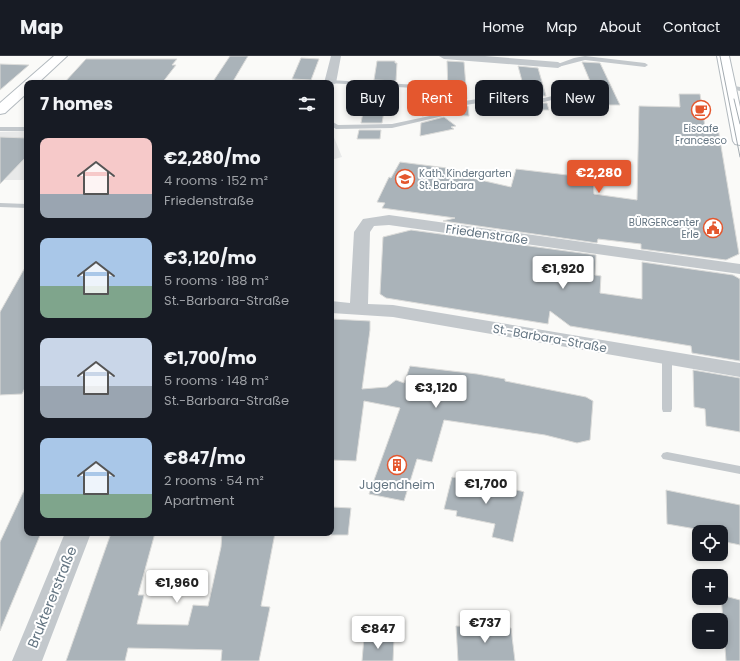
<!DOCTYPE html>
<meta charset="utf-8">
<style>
body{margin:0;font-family:Poppins,sans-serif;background:#20242c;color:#f1f3f6;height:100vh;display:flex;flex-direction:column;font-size:15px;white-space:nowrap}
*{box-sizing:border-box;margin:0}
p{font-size:13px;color:#9ea1a6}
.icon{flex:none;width:22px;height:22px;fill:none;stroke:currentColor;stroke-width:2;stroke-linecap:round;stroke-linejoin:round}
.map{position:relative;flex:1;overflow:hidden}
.panel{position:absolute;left:24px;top:24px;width:310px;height:456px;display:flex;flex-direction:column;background:#171b24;border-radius:8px;box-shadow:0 2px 6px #0003}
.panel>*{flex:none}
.hud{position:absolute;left:346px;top:24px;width:334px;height:36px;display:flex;gap:8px}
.buttons{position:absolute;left:692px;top:469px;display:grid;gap:8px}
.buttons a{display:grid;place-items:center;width:36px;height:36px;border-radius:8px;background:#171b24;box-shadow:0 2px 6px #0003;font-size:20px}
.price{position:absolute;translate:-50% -34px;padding:0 9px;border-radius:4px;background:#fff;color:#222;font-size:13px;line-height:26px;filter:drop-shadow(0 1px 2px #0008)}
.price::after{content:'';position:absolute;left:50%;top:24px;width:12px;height:9px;margin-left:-6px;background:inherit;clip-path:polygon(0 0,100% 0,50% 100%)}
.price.selected{background:#e4572e;color:#fff}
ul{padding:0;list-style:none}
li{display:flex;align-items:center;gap:12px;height:100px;padding:0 16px}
li span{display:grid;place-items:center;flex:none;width:112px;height:80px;border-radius:8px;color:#555}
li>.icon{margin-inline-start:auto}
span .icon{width:48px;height:48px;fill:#fffc;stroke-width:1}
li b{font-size:17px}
h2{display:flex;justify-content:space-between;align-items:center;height:48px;padding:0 16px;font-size:17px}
.pill{padding:0 14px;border-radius:8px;background:#171b24;box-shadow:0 2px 6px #0003;font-size:14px;line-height:36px}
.pill.selected{background:#e4572e;color:#fff}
header{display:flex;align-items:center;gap:24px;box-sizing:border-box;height:56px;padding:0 20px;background:#171b24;border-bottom:1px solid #363941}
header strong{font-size:19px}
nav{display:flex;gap:22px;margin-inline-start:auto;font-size:14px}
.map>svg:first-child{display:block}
.built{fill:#e8e9e9}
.building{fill:#aab3b9;stroke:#dcdcda}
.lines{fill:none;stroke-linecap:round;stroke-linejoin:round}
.secondary-casing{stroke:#b3babf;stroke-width:2}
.lane{fill:#c3c8cc;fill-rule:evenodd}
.street{fill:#c3c8cc;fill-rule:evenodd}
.secondary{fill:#fff;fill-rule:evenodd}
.tram{stroke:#a2aab0;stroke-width:1}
.labels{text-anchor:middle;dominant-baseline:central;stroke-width:4;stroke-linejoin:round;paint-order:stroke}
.far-poi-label{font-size:10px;fill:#657683;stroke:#fff}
.street-label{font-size:12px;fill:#657683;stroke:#fff}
.poi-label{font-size:12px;fill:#657683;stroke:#fff}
.near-street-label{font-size:14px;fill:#657683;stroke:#fff}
</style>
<header>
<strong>Map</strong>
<nav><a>Home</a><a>Map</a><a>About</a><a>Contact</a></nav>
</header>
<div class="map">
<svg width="740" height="605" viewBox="0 0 740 605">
<rect width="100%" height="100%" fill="#fafaf8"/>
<path class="built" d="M 331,74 L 342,101 L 331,104 Z
M 27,75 L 27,124 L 0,124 L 0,76 Z"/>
<path class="building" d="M 230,0 L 248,0 L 232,27 L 212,27 Z
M 301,2 L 319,3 L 311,24 L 292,23 Z
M 86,3 L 177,3 L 172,9 L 176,9 L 162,27 L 64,27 Z
M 377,5 L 395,5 L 395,7 L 397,7 L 396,25 L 374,24 Z
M 447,5 L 464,6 L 467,43 L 452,46 L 438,57 L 422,60 L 423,35 L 448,36 Z
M 582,6 L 600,7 L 620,49 L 600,49 Z
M 0,8 L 29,9 L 0,34 Z
M 518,10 L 538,12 L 546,40 L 526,40 Z
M 368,31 L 388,32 L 382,67 L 361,67 Z
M 679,38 L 700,38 L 705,71 L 718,72 L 739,198 L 726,204 L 641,193 L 641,188 L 598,183 L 597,187 L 443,165 L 455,162 L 382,152 L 385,147 L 377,146 L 389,121 L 391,122 L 400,106 L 447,112 L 445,116 L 511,131 L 516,113 L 593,122 L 594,138 L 637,144 L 639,50 L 680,51 Z
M 527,47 L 547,47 L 549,54 L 529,54 Z
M 468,50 L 469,60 L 446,59 L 455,52 Z
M 444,61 L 456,70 L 451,71 L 454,73 L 420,80 L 421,67 Z
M 359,74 L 381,74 L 380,83 L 357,83 Z
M 0,81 L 27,82 L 27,100 L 0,128 Z
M 411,174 L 596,199 L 595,219 L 601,220 L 600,237 L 642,243 L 642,206 L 733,219 L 740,223 L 740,305 L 692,297 L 691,290 L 570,270 L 550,255 L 548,268 L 386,242 L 380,238 L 383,181 Z
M 27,208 L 27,328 L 22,338 L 0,339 L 0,256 Z
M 331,263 L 370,265 L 370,274 L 362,333 L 387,331 L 396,324 L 404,327 L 410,310 L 477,318 L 505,323 L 505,325 L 586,341 L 593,345 L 590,384 L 577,387 L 545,379 L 444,364 L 432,406 L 417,403 L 404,445 L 369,438 L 400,352 L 364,345 L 356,405 L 331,404 Z
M 693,314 L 740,322 L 740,376 L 706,370 L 705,353 L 694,351 Z
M 452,421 L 521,435 L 524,436 L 513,486 L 492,481 L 495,468 L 456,460 L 457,455 L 444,453 Z
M 27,428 L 27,477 L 41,477 L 0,575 L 0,486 Z
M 666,434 L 740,449 L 740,489 L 721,485 L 721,476 L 699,476 L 699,480 L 697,480 L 696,473 L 667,468 Z
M 331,451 L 351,452 L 348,479 L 331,479 Z
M 111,477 L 155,477 L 138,539 L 144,539 L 137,568 L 188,569 L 193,549 L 208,550 L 221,491 L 222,477 L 275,477 L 261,550 L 270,551 L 259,605 L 221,605 L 222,594 L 128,592 L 125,605 L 66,605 Z
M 721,539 L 740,544 L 740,605 L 726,605 Z
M 456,570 L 511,572 L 515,605 L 458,605 Z
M 364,581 L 394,583 L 393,605 L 362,605 Z"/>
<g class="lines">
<defs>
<path id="secondary" d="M 54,0 L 67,0 L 38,27 L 27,27 L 27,37 L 5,57 L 0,58 L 0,47 Z
M 717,0 L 729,0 L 740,51 L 740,89 L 735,88 L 733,85 Z"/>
</defs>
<use href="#secondary" class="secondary-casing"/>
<path class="lane" d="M 585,0 L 645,7 L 648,9 L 645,11 L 585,4 L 558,11 L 555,9 L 574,2 Z
M 330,24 L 419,29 L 420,47 L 417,49 L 414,47 L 414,32 L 328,27 L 328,25 Z
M 729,29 L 740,31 L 740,35 L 727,32 L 726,31 Z
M 577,34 L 579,35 L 579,37 L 544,46 L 490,45 L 454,51 L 443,60 L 392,72 L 336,73 L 331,70 L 331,65 L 338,69 L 392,68 L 439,58 L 452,47 L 490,41 L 544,42 Z
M 0,71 L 27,71 L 27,75 L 0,75 Z
M 0,147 L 27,148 L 27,152 L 0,151 Z
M 667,299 L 672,302 L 672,353 L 671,356 L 663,356 L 662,353 L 662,302 Z
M 667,396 L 740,410 L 740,418 L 663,403 L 661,400 L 663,397 Z"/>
<path class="street" d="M 331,0 L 341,0 L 336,27 L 331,30 L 331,27 L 324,27 Z
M 439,0 L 485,0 L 558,6 L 563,9 L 558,12 L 444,3 Z
M 389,159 L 740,208 L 740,218 L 389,169 L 374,170 L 370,176 L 368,248 L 393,249 L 740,307 L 740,321 L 393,261 L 331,257 L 331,245 L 350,247 L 354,176 L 363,163 Z
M 65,477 L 91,477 L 42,605 L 12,605 Z"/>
<use href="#secondary" class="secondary"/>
<path class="tram" d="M 720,0 L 740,101
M 734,43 L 740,68"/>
</g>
<defs>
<symbol id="cafe-ring" viewBox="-11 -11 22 22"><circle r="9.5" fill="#fff" stroke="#e4572e" stroke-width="1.5"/><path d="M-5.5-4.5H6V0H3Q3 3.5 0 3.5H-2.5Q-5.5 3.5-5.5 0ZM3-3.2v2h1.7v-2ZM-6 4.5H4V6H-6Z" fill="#e4572e"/></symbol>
<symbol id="school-ring" viewBox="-11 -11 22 22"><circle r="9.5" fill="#fff" stroke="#e4572e" stroke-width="1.5"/><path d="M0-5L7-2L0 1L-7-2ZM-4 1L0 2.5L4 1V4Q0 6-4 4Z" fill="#e4572e"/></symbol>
<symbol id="civic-ring" viewBox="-11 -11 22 22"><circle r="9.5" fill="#fff" stroke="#e4572e" stroke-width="1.5"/><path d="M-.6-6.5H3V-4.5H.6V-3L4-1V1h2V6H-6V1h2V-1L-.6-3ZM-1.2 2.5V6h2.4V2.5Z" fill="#e4572e"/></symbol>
<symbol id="building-ring" viewBox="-11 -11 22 22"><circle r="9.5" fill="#fff" stroke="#e4572e" stroke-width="1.5"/><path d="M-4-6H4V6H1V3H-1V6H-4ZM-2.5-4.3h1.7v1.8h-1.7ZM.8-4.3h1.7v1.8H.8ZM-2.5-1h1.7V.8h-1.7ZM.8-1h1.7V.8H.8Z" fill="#e4572e"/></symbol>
</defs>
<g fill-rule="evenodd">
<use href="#cafe-ring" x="690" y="43" width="22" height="22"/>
<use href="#school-ring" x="394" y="112" width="22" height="22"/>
<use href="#civic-ring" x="702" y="161" width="22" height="22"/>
<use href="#building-ring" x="386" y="398" width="22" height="22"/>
</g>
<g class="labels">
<g class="far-poi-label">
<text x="701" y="72">Eiscafe<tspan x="701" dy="12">Francesco</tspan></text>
<text x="419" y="117" text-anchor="start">Kath. Kindergarten<tspan x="419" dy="12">St. Barbara</tspan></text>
<text x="699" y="166" text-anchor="end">BÜRGERcenter<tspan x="699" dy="12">Erle</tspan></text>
</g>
<g class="street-label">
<text transform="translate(487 178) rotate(8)">Friedenstraße</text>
<text transform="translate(550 282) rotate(10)">St.-Barbara-Straße</text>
</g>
<g class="poi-label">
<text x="397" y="428">Jugendheim</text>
</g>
<g class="near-street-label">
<text transform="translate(52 541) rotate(-68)">Bruktererstraße</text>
</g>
</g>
</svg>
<div class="buttons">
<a><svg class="icon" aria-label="locate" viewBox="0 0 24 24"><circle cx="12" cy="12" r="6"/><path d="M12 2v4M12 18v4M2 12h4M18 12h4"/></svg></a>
<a>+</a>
<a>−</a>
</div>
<b class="price selected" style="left:599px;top:138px">€2,280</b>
<b class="price" style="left:563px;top:234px">€1,920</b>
<b class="price" style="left:436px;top:353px">€3,120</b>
<b class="price" style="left:486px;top:449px">€1,700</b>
<b class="price" style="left:177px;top:548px">€1,960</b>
<b class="price" style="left:485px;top:588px">€737</b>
<b class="price" style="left:378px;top:594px">€847</b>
<div class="hud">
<a class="pill">Buy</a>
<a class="pill selected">Rent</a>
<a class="pill">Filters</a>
<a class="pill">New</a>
</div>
<section class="panel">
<h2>7 homes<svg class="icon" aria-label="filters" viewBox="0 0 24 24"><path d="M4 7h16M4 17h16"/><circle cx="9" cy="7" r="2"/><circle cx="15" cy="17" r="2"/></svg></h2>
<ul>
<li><span style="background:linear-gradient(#f6c9c9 70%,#9aa5b1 0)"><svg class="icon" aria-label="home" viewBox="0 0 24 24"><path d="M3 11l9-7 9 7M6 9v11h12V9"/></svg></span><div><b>€2,280/mo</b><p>4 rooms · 152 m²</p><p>Friedenstraße</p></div></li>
<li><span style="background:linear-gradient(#a9c7e8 60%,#7fa58c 0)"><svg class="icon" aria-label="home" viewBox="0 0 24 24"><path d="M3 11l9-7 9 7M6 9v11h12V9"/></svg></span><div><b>€3,120/mo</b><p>5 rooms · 188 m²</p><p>St.-Barbara-Straße</p></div></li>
<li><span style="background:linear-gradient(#c9d6e8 60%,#9aa5b1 0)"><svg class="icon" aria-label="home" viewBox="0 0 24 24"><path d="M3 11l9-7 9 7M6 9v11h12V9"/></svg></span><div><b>€1,700/mo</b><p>5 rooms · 148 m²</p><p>St.-Barbara-Straße</p></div></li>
<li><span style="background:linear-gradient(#a9c7e8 70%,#7fa58c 0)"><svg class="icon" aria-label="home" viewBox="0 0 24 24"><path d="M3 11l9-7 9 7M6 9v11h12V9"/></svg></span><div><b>€847/mo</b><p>2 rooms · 54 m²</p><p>Apartment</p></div></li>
</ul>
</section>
</div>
